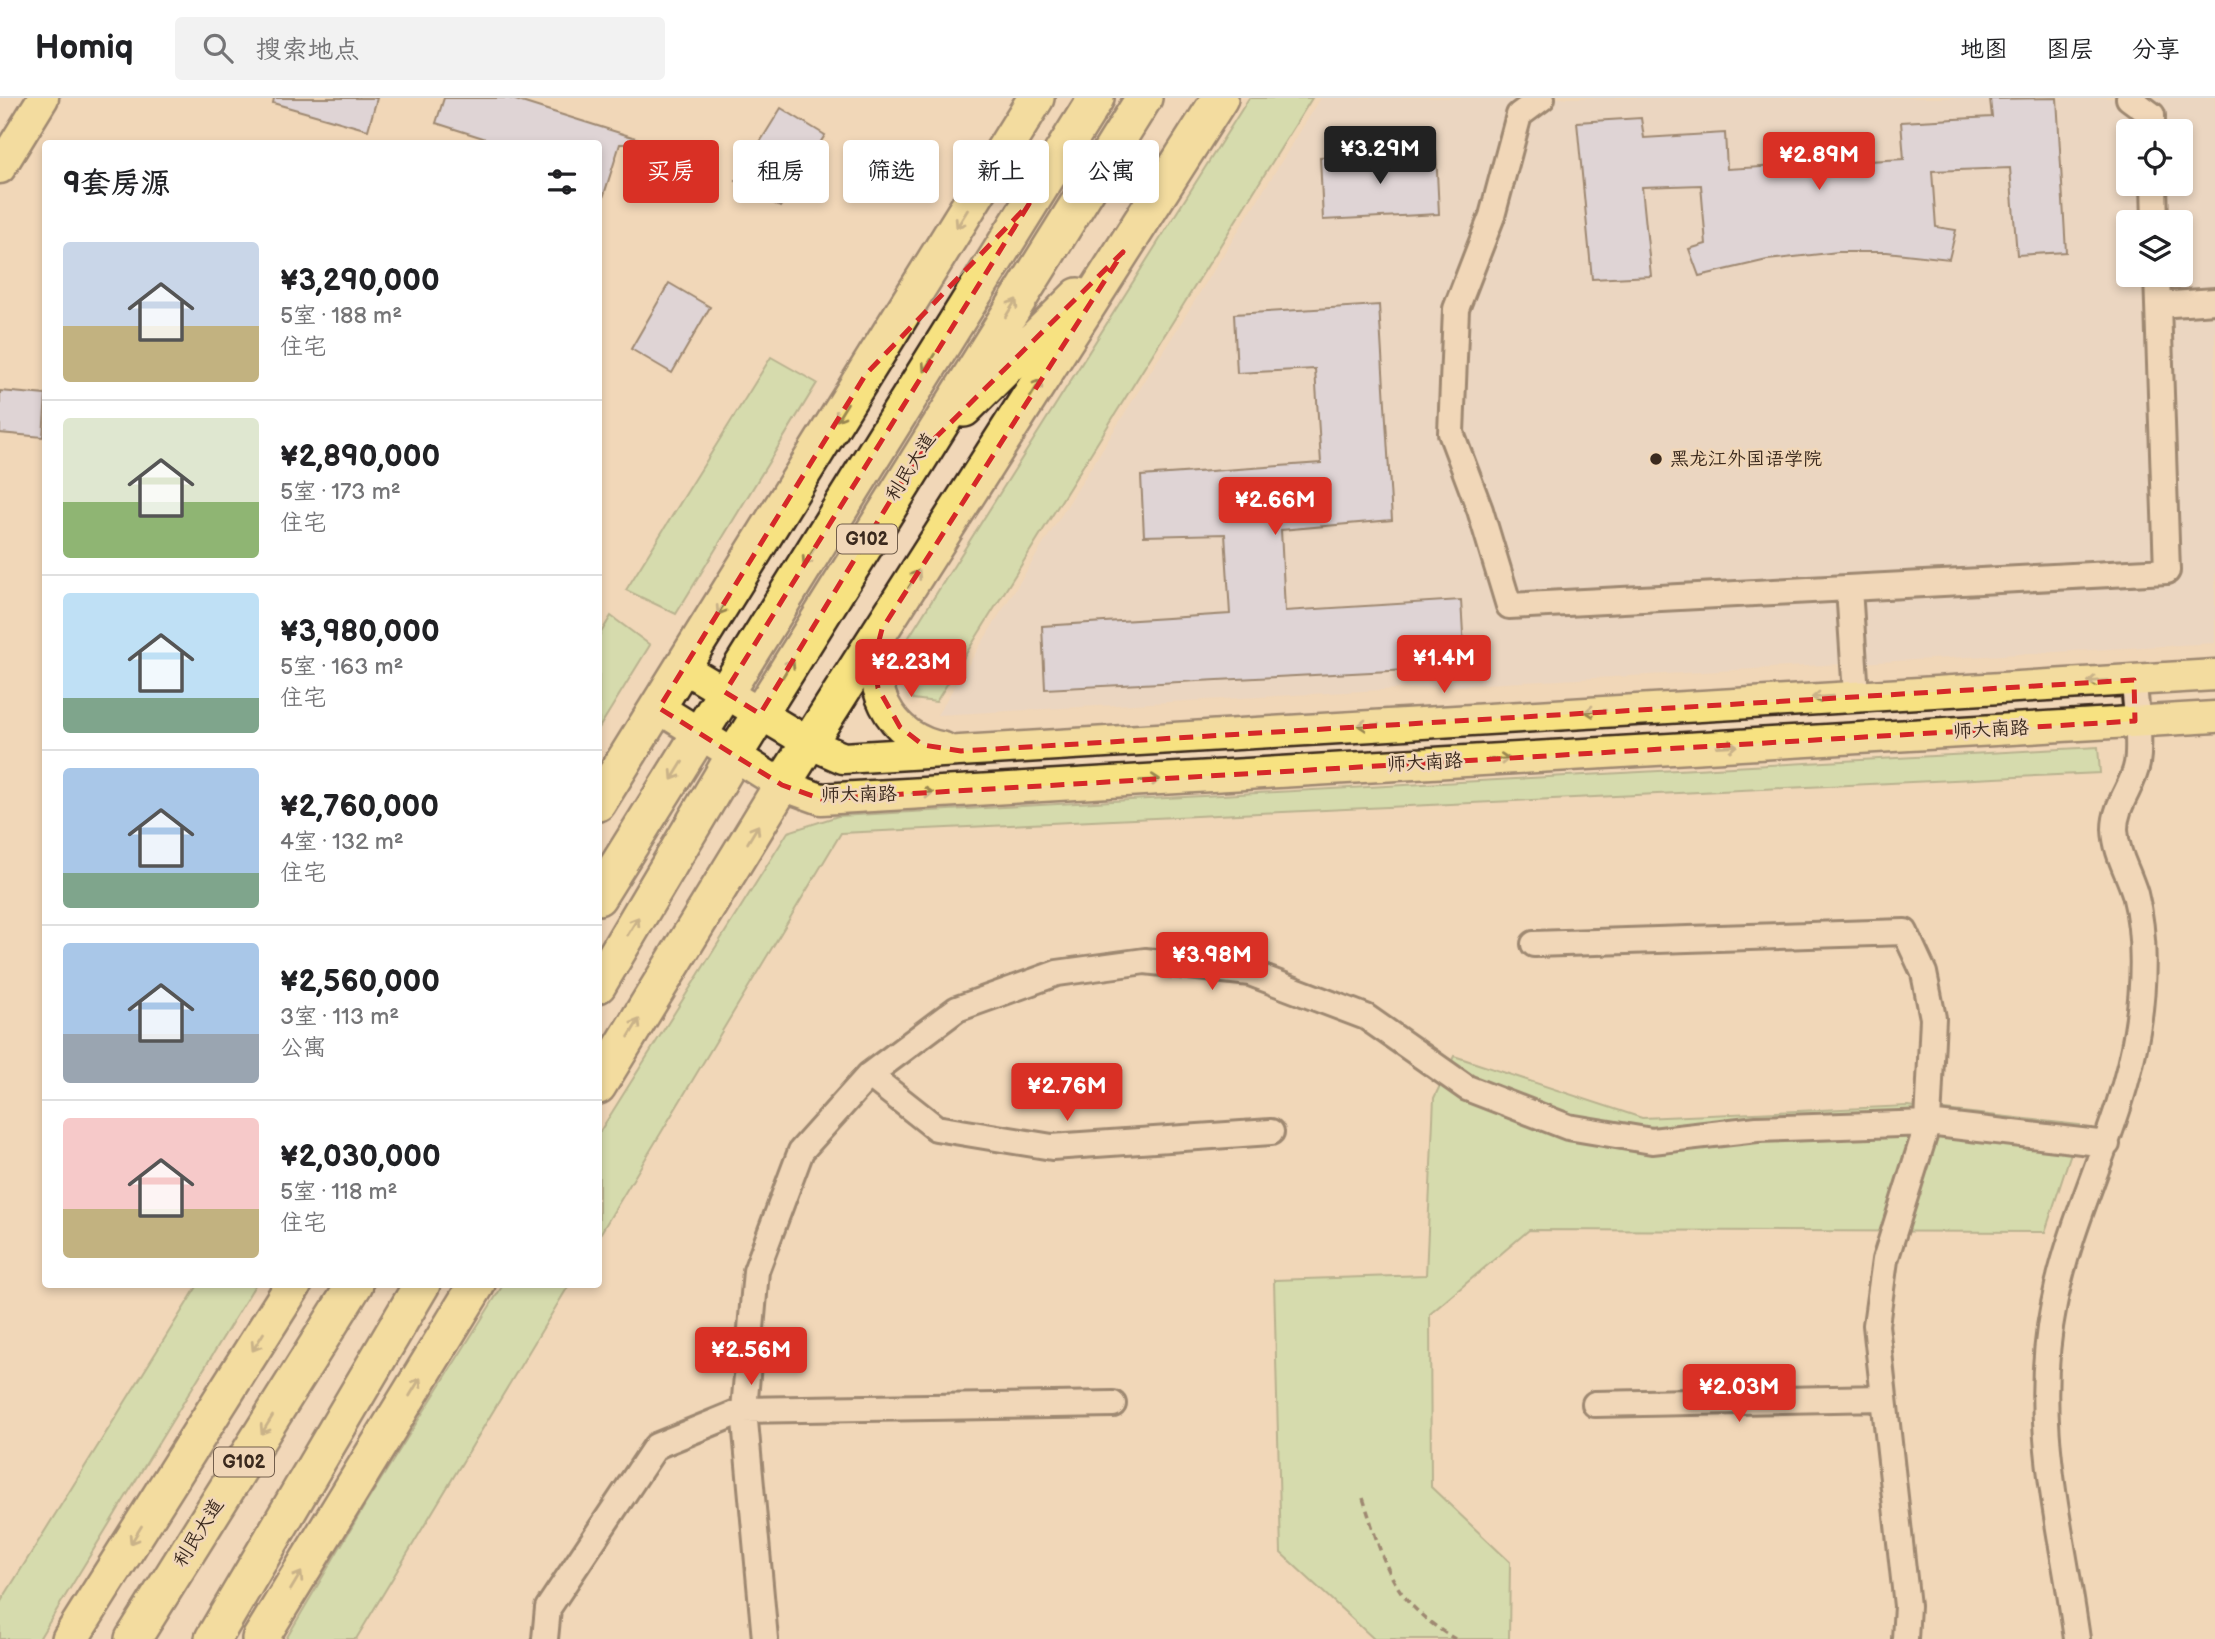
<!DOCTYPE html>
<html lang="zh">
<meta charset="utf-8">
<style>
body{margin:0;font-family:"Balsamiq Sans","LXGW WenKai TC",sans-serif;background:#f2f2f2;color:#202124;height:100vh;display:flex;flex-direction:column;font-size:26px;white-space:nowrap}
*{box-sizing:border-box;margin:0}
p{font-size:23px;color:#757577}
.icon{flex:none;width:38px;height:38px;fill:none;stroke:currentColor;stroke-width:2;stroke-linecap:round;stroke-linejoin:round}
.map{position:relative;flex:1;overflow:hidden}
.sheet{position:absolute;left:42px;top:42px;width:560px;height:1148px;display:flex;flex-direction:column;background:#fff;border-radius:7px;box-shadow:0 4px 10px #0003}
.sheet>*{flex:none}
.top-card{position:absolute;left:623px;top:42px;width:665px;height:63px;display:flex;gap:14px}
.buttons{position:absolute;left:2116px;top:21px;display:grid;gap:14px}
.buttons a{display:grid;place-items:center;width:77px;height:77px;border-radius:7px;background:#fff;box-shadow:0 4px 10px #0003;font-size:35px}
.price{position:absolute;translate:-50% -60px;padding:0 16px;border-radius:7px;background:#d93025;color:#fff;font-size:23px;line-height:46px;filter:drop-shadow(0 2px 4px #0008)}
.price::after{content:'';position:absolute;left:50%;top:42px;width:21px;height:16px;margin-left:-10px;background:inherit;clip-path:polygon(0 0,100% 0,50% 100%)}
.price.on{background:#222;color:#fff}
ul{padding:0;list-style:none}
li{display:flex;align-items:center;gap:21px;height:175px;padding:0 21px}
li+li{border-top:2px solid #e0e0e0}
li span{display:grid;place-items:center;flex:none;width:196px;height:140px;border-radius:7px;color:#555}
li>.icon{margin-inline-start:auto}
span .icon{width:84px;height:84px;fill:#fffc;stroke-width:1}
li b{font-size:30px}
h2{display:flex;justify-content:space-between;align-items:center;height:84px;padding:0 21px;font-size:30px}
.chip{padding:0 24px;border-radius:7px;background:#fff;box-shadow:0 4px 10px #0003;font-size:24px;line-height:63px}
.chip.on{background:#d93025;color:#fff}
header{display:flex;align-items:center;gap:42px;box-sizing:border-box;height:98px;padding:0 35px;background:#fff;border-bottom:2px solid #e0e0e0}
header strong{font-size:33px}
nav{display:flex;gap:38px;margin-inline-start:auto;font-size:24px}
.search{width:490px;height:63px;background:#f2f2f2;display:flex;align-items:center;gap:18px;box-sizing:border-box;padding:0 24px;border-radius:7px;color:#757577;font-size:26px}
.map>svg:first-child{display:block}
.built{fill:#e5d5cc;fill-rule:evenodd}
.green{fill:#b5e19f;stroke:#78865e;stroke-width:2}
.building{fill:#c9d1f9;stroke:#3b2a1e;stroke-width:2}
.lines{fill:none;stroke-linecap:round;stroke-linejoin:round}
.minor-casing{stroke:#3b2a1e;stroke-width:30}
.major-casing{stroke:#3b2a1e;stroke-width:35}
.highway-casing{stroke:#3b2a1e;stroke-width:40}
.path{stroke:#3b2a1e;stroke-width:3.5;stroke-dasharray:7 5;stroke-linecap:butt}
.minor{stroke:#f1d7b8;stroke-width:24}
.major{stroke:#f7e281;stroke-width:30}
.highway{stroke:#f7e281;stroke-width:35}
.oneway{stroke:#998650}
.marked{fill:none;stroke:#d62828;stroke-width:5;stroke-dasharray:14 9;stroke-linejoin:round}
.poi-dot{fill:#3b2a1e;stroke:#f1d7b8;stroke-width:2.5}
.labels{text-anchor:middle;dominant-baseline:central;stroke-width:5;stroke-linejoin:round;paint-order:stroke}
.shield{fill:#f1d7b8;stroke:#725e4c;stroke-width:2}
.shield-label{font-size:18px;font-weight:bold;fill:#3b2a1e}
.poi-label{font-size:19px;fill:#3b2a1e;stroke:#f1d7b8;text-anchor:start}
.street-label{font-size:19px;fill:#3b2a1e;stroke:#f1d7b8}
</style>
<header>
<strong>Homiq</strong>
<div class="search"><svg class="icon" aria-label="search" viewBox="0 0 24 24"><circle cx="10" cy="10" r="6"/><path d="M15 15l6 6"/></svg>搜索地点</div>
<nav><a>地图</a><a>图层</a><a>分享</a></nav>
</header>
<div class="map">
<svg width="2215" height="1541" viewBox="0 0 2215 1541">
<rect width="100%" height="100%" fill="#f1d7b8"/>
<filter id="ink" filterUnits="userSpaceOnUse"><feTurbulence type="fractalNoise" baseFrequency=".0143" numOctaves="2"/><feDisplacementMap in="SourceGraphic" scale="14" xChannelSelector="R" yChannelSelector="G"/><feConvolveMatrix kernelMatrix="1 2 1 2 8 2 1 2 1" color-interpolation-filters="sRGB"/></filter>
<g filter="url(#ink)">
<path class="built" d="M 1321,0 L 2215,0 L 2215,545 L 937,617 ZM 2128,33 L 2180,33 L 2180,86 L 2128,86 ZM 2128,124 L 2180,124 L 2180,177 L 2128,177 Z"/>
<path class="green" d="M 1249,0 L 1312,0 L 936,604 L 913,601 L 900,572 L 909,539 Z
M 771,259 L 817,285 L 676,516 L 626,492 Z
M 611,518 L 650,547 L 599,630 L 599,538 Z
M 2098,649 L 2100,675 L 841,735 L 599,1138 L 599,1035 L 788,734 L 838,718 Z
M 1454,958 L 1642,1020 L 1908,1008 L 2080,1027 L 2045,1134 L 1529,1132 L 1430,1216 L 1431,1389 L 1510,1464 L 1509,1541 L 1374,1541 L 1281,1455 L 1274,1182 L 1426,1177 L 1434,1000 Z
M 198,1187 L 255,1187 L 39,1541 L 0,1541 L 0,1505 Z
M 503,1187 L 569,1187 L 356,1541 L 286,1541 L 365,1407 Z"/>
<path class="building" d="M 274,0 L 377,0 L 368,32 L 273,5 Z
M 444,0 L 509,0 L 642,42 L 641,46 L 620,46 L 602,103 L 598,103 L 598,46 L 502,46 L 436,25 Z
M 2057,0 L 2066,154 L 2017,157 L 2010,70 L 1932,73 L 1936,129 L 1956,132 L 1949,161 L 1887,154 L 1838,154 L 1767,162 L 1699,178 L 1689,151 L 1706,146 L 1701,87 L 1642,89 L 1651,178 L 1592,181 L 1577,24 L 1641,20 L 1644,40 L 1725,35 L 1727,71 L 1904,61 L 1901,24 L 1992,19 L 1990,1 Z
M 781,10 L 825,37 L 780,109 L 736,83 Z
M 1436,53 L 1439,116 L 1323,122 L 1320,59 Z
M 669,185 L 710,209 L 672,275 L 631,251 Z
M 1379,207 L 1392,422 L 1281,432 L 1285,513 L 1461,502 L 1465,569 L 1045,591 L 1042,528 L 1230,516 L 1225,436 L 1144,438 L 1141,378 L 1321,365 L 1315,271 L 1237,275 L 1234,216 Z
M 0,293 L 46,297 L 43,339 L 0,335 Z"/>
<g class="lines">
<defs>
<path id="minor" d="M 1542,0 L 1519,17 L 1492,118 L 1456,211 L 1451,335 L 1480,412 L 1509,508 L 2167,473 L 2157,177
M 2129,0 L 2152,17 L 2152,33
M 2154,86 L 2155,124
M 2158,207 L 2215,203
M 1849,490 L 1856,597
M 1534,846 L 1905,834 L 1924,875 L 1933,920 L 1928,1025 L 1885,1162 L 1876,1227 L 1907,1508 L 1905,1541
M 869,977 L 936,1030 L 1052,1049 L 1271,1034
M 1595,1306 L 1883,1300
M 545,1541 L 548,1510 L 656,1348 L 744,1312 L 1113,1306
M 765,1541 L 744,1312 L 756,1173 L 801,1053 L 869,977 L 957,911 L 1057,875 L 1145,863 L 1250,875 L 1366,919 L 1467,990 L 1568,1029 L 1652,1043 L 1757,1031 L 1928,1025 L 2107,1046
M 2077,1541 C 2061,1424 2030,1325 2054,1206 C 2072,1112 2122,1028 2137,933 C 2144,890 2146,838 2135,796 C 2128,773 2116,756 2115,731 C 2115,706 2133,689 2137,666 C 2141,640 2135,608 2134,582"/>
<path id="major" d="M 0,70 L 43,0
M 881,533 C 864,585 887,640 944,650
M 684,570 L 809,645 L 843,660 L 2215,577
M 659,610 L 782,687 L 821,701 L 2215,619"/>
<path id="highway" d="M 964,311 L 1078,198
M 598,705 L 1036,0
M 598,799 L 1096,0
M 598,887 L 735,656 L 1144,0
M 598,988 L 782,687 L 1220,0
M 70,1541 L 294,1186
M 133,1541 L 355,1186
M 213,1541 L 422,1186
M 260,1541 L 477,1186"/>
</defs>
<use href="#minor" class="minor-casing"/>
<use href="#major" class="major-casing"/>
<use href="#highway" class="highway-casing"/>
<path class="path" d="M 1363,1400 C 1385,1467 1391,1503 1455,1541"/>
<use href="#minor" class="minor"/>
<use href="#major" class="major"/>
<use href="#highway" class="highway"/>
</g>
<defs><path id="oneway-shaft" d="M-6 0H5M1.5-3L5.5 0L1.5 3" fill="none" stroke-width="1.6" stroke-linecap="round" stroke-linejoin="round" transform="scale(1.75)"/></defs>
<g class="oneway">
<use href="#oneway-shaft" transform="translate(962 121) rotate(122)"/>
<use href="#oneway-shaft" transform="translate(1011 210) rotate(-58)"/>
<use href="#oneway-shaft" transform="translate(929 265) rotate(122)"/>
<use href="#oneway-shaft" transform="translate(1036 290) rotate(-58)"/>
<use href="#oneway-shaft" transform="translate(842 314) rotate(122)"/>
<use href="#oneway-shaft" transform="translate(809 459) rotate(122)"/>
<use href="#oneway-shaft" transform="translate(914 481) rotate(-58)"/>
<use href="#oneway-shaft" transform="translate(723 508) rotate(122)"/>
<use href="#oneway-shaft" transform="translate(788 570) rotate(-59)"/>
<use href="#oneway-shaft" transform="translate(2098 583) rotate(177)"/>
<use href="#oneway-shaft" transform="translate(1822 599) rotate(176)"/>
<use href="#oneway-shaft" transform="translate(1595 613) rotate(176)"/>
<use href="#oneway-shaft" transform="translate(1368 627) rotate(176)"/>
<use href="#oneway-shaft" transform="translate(1727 648) rotate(-3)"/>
<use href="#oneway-shaft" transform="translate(1499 661) rotate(-3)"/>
<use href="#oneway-shaft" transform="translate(677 673) rotate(122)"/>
<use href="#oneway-shaft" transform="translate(1150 682) rotate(-3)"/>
<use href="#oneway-shaft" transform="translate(923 695) rotate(-3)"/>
<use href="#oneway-shaft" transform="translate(753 736) rotate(-59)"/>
<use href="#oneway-shaft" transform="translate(633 828) rotate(-59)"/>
<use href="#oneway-shaft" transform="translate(634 930) rotate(-59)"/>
<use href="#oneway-shaft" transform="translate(258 1244) rotate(122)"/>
<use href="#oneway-shaft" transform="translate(415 1289) rotate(-59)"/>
<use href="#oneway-shaft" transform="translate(267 1327) rotate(122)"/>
<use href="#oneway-shaft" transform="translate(136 1437) rotate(122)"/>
<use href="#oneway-shaft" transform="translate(296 1483) rotate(-59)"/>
</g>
</g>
<path d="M0 0H2215V1541H0ZM 1029,106 L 725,594 L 760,616 L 919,356 L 1123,154 L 882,531 L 874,562 L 878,590 L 900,629 L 923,647 L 961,653 L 2134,582 L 2135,623 L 821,701 L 782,687 L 659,610 L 866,276 Z" fill="#f1d7b8" fill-opacity=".55" fill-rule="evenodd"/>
<path class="marked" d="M 1029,106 L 725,594 L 760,616 L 919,356 L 1123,154 L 882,531 L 874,562 L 878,590 L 900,629 L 923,647 L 961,653 L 2134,582 L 2135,623 L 821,701 L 782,687 L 659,610 L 866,276 Z"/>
<circle class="poi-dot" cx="1656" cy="361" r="7"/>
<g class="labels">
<g class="shield">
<rect x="837" y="426.5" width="60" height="29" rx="5"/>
<rect x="214" y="1349.5" width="60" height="29" rx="5"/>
</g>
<g class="shield-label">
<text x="867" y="441">G102</text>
<text x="244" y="1364">G102</text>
</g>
<g class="poi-label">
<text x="1670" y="361">黑龙江外国语学院</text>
</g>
<g class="street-label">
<text transform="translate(911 369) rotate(-58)">利民大道</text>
<text transform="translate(1991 632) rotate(-3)">师大南路</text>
<text transform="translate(1425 665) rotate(-3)">师大南路</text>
<text transform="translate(859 697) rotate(-1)">师大南路</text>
<text transform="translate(199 1435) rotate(-58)">利民大道</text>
</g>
</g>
</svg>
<div class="buttons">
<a><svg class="icon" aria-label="locate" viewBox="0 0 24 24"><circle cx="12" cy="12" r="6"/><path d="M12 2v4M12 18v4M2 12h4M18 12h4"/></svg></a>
<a><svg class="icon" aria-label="layers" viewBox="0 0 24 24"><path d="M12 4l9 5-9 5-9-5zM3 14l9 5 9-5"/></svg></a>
</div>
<b class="price on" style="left:1380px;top:88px">¥3.29M</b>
<b class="price" style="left:1819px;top:94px">¥2.89M</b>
<b class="price" style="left:1275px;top:439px">¥2.66M</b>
<b class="price" style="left:1444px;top:597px">¥1.4M</b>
<b class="price" style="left:911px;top:601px">¥2.23M</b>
<b class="price" style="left:1212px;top:894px">¥3.98M</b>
<b class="price" style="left:1067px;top:1025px">¥2.76M</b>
<b class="price" style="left:751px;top:1289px">¥2.56M</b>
<b class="price" style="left:1739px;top:1326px">¥2.03M</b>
<div class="top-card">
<a class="chip on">买房</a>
<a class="chip">租房</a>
<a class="chip">筛选</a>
<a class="chip">新上</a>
<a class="chip">公寓</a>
</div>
<section class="sheet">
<h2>9套房源<svg class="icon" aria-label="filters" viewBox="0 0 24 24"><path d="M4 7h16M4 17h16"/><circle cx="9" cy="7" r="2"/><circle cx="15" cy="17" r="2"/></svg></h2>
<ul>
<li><span style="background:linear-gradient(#c9d6e8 60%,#c2b280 0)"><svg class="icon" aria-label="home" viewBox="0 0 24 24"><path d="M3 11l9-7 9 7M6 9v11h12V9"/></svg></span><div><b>¥3,290,000</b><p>5室 · 188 m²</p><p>住宅</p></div></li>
<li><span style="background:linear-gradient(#dfe7d0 60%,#8fb573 0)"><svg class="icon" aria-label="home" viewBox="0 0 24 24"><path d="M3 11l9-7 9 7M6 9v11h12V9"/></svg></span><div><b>¥2,890,000</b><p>5室 · 173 m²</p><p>住宅</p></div></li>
<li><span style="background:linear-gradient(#bfe0f5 75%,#7fa58c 0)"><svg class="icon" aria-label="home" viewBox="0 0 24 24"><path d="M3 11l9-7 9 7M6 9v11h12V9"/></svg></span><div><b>¥3,980,000</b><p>5室 · 163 m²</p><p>住宅</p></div></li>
<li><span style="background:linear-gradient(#a9c7e8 75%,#7fa58c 0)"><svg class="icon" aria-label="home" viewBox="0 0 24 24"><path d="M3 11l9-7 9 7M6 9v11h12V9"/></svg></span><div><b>¥2,760,000</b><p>4室 · 132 m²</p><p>住宅</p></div></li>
<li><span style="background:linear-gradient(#a9c7e8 65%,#9aa5b1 0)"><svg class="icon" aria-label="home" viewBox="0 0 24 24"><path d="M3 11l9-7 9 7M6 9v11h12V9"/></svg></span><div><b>¥2,560,000</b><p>3室 · 113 m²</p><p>公寓</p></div></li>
<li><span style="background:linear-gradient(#f6c9c9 65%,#c2b280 0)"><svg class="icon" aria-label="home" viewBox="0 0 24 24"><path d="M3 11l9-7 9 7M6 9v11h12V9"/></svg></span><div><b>¥2,030,000</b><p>5室 · 118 m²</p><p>住宅</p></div></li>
</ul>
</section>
</div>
